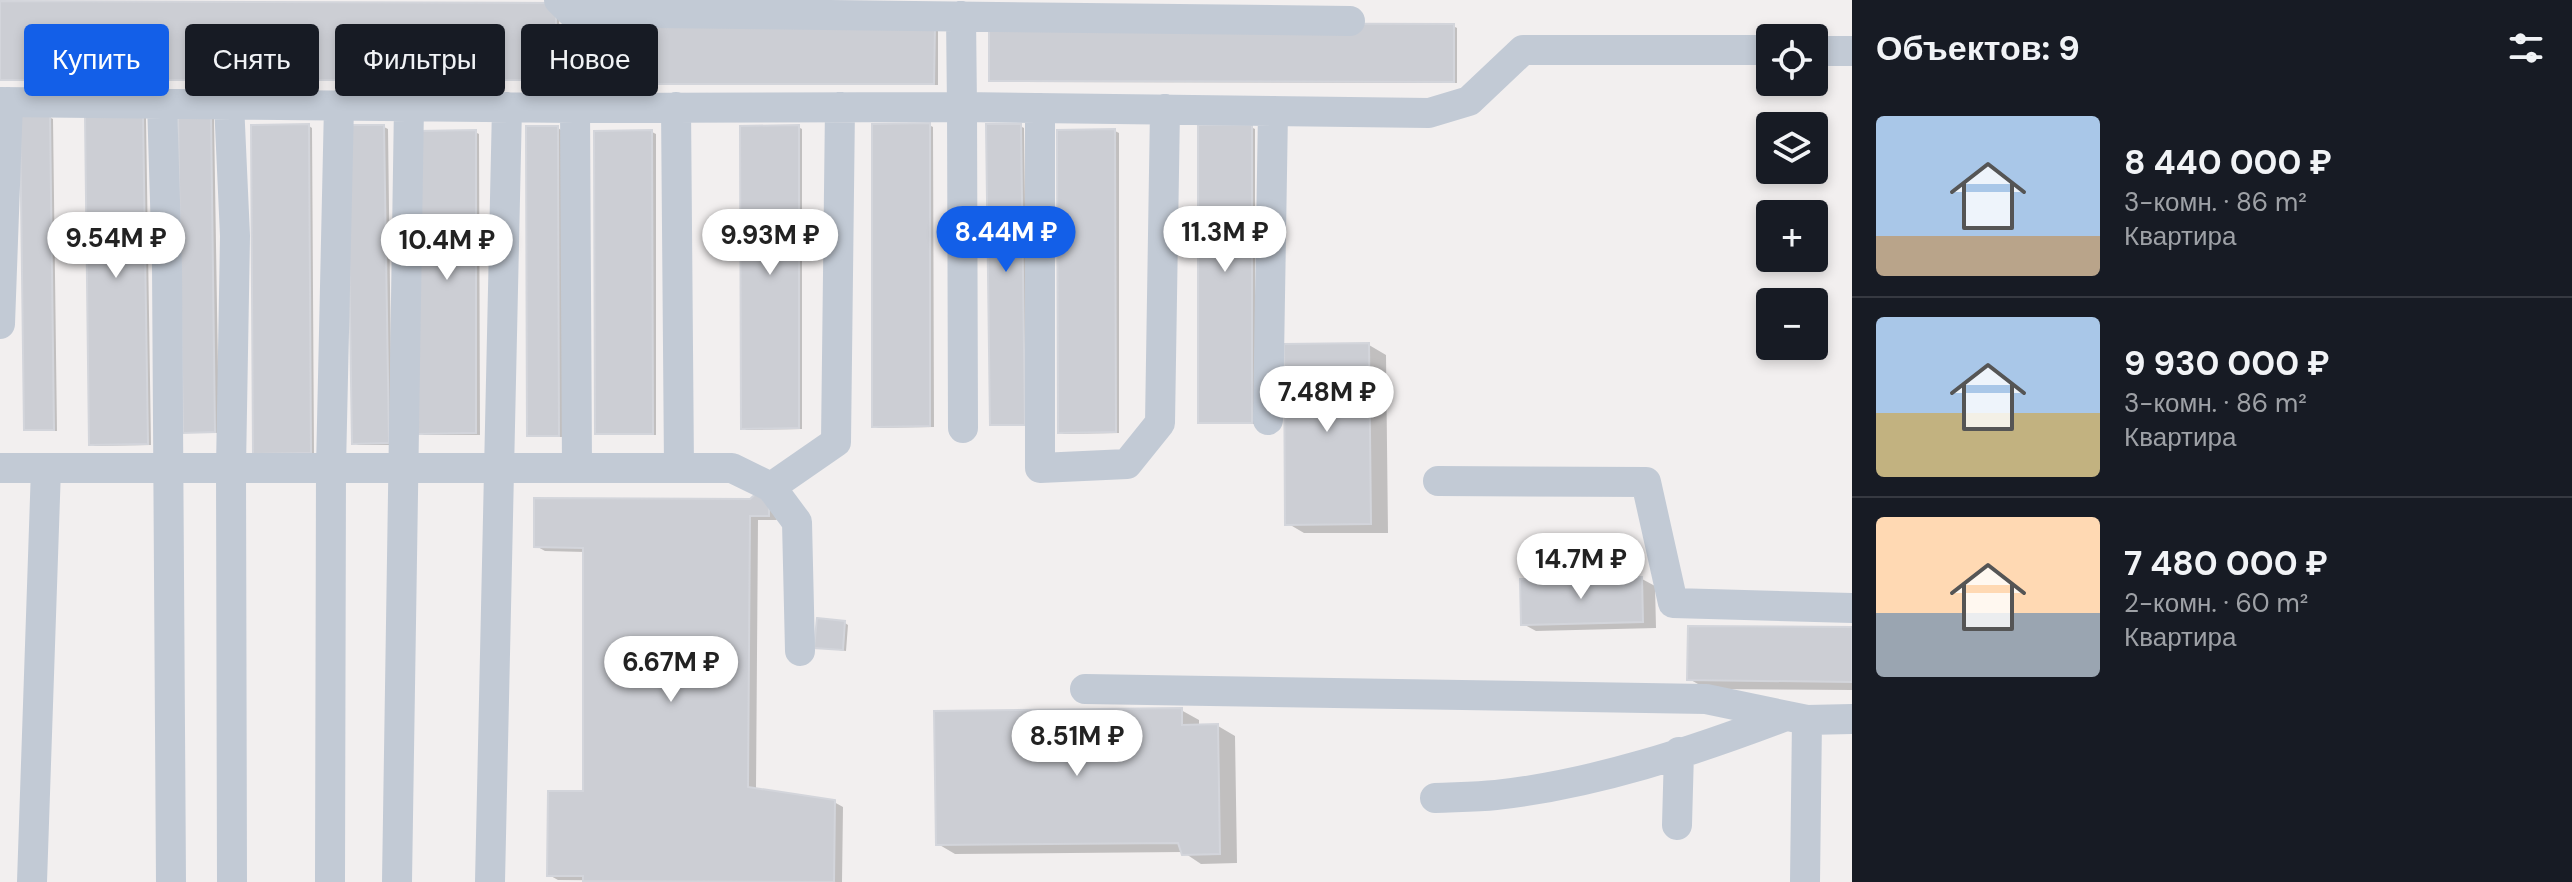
<!DOCTYPE html>
<html lang="ru">
<meta charset="utf-8">
<style>
body{margin:0;font-family:"DM Sans",sans-serif;background:#20242c;color:#f1f3f6;height:100vh;display:flex;flex-direction:column;font-size:30px;white-space:nowrap}
*{box-sizing:border-box;margin:0}
p{font-size:26px;color:#9ea1a6}
.icon{flex:none;width:44px;height:44px;fill:none;stroke:currentColor;stroke-width:2;stroke-linecap:round;stroke-linejoin:round}
.map{position:relative;flex:1;overflow:hidden}
.sheet{display:flex;flex-direction:column;background:#171b24;width:720px}
.sheet>*{flex:none}
.banner{position:absolute;left:24px;top:24px;width:760px;height:72px;display:flex;gap:16px}
.controls{position:absolute;left:1756px;top:24px;display:grid;gap:16px}
.controls a{display:grid;place-items:center;width:72px;height:72px;border-radius:8px;background:#171b24;box-shadow:0 4px 12px #0003;font-size:40px}
.price{position:absolute;translate:-50% -68px;padding:0 18px;border-radius:28px;background:#fff;color:#222;font-size:26px;line-height:52px;filter:drop-shadow(0 2px 4px #0008)}
.price::after{content:'';position:absolute;left:50%;top:48px;width:24px;height:18px;margin-left:-12px;background:inherit;clip-path:polygon(0 0,100% 0,50% 100%)}
.price.active{background:#135fe8;color:#fff}
ul{padding:0;list-style:none}
li{display:flex;align-items:center;gap:24px;height:200px;padding:0 24px}
li+li{border-top:2px solid #363941}
li span{display:grid;place-items:center;flex:none;width:224px;height:160px;border-radius:8px;color:#555}
li>.icon{margin-inline-start:auto}
span .icon{width:96px;height:96px;fill:#fffc;stroke-width:1}
li b{font-size:34px}
h2{display:flex;justify-content:space-between;align-items:center;height:96px;padding:0 24px;font-size:34px}
.pill{padding:0 28px;border-radius:8px;background:#171b24;box-shadow:0 4px 12px #0003;font-size:28px;line-height:72px}
.pill.active{background:#135fe8;color:#fff}
main{display:flex;flex:1;min-height:0}
.map>svg:first-child{display:block}
.shadow{fill:#0003}
.building{fill:#ccced4;stroke:#d3d5db;stroke-width:2}
.lines{fill:none;stroke-linecap:round;stroke-linejoin:round}
.minor{stroke:#c2cad5;stroke-width:30}
</style>
<main>
<div class="map">
<svg width="1852" height="882" viewBox="0 0 1852 882">
<rect width="100%" height="100%" fill="#f2efef"/>
<path class="shadow" d="M 0,3 L 559,7 L 560,81 L 0,81 Z
M 1453,26 L 1457,28 L 1457,83 L 995,82 L 991,80 Z
M 938,30 L 938,85 L 599,85 L 595,83 Z
M 180,116 L 214,118 L 219,433 L 185,432 Z
M 49,117 L 53,119 L 57,431 L 30,431 L 26,429 Z
M 87,117 L 146,118 L 151,445 L 95,446 L 91,444 Z
M 929,125 L 933,127 L 934,427 L 878,428 L 874,426 Z
M 309,126 L 312,128 L 314,454 L 258,455 Z
M 1020,126 L 1024,128 L 1028,426 L 995,426 L 991,424 Z
M 384,127 L 388,129 L 392,445 L 358,445 L 354,443 Z
M 798,127 L 802,129 L 802,429 L 746,430 L 743,427 Z
M 1251,127 L 1255,129 L 1255,424 L 1204,424 L 1200,421 Z
M 558,128 L 561,130 L 563,437 L 533,437 L 529,435 Z
M 1115,131 L 1119,133 L 1119,433 L 1064,434 L 1060,432 Z
M 475,132 L 479,134 L 480,435 L 424,435 L 420,433 Z
M 652,132 L 656,134 L 656,435 L 600,435 L 597,433 Z
M 1369,345 L 1386,355 L 1388,533 L 1304,533 L 1287,523 Z
M 761,492 L 777,520 L 758,520 L 756,790 L 834,802 L 843,807 L 842,882 L 558,880 L 549,875 L 585,793 L 585,552 L 545,551 L 536,546 L 750,501 Z
M 1642,579 L 1655,586 L 1656,628 L 1536,631 L 1523,624 Z
M 845,623 L 848,625 L 846,651 L 816,647 Z
M 1852,629 L 1852,690 L 1707,689 L 1689,679 Z
M 1181,710 L 1199,720 L 1199,727 L 1218,726 L 1235,736 L 1237,863 L 1201,864 L 1183,852 L 955,854 L 938,844 Z"/>
<path class="building" d="M 0,1 L 556,3 L 556,80 L 0,80 Z
M 989,23 L 1454,24 L 1454,82 L 989,81 Z
M 593,26 L 935,26 L 934,84 L 593,84 Z
M 143,114 L 148,444 L 89,445 L 85,115 Z
M 178,114 L 211,114 L 215,432 L 183,433 Z
M 50,115 L 54,430 L 24,430 L 20,116 Z
M 930,123 L 930,426 L 872,427 L 872,124 Z
M 309,124 L 311,453 L 253,454 L 251,125 Z
M 986,124 L 1021,124 L 1025,425 L 990,425 Z
M 347,125 L 384,125 L 389,443 L 352,444 Z
M 799,125 L 799,428 L 741,429 L 740,126 Z
M 1198,125 L 1252,125 L 1252,423 L 1198,423 Z
M 526,126 L 558,126 L 559,436 L 527,436 Z
M 1115,129 L 1116,432 L 1058,433 L 1057,130 Z
M 476,130 L 476,433 L 418,434 L 418,131 Z
M 652,130 L 653,434 L 595,434 L 594,131 Z
M 1369,343 L 1371,524 L 1285,525 L 1284,344 Z
M 760,490 L 769,491 L 769,516 L 750,516 L 748,787 L 835,800 L 834,882 L 583,881 L 583,876 L 547,876 L 548,791 L 583,791 L 583,548 L 534,547 L 534,498 L 750,499 Z
M 1642,577 L 1643,622 L 1521,625 L 1520,579 Z
M 817,618 L 845,621 L 843,650 L 814,648 Z
M 1688,626 L 1852,627 L 1852,682 L 1687,680 Z
M 1182,708 L 1182,725 L 1218,724 L 1220,854 L 1182,855 L 1178,843 L 936,845 L 934,711 Z"/>
<g class="lines">
<path class="minor" d="M 559,0 L 571,12 L 1350,21
M 578,12 L 575,108 L 962,107 L 963,428
M 961,16 L 962,107 L 1429,113 L 1469,101 L 1523,50 L 1770,50
M 1814,51 L 1852,51
M 0,102 L 575,108 L 577,468
M 162,102 L 167,267 L 171,882
M 229,103 L 235,236 L 231,468 L 232,882
M 676,107 L 679,468
M 1040,108 L 1040,468 L 1127,464 L 1160,423 L 1165,109
M 0,324 L 8,102
M 1268,420 L 1273,111
M 0,468 L 732,468 L 771,487 L 797,522 L 800,651
M 1438,481 L 1646,482 L 1673,603 L 1852,608
M 771,487 L 836,442 L 840,107
M 1085,689 L 1706,699 L 1807,720
M 1435,798 C 1455,797 1476,797 1496,795 C 1595,784 1694,751 1786,716
M 1677,825 L 1679,752
M 32,882 L 46,468
M 330,882 L 331,468 L 339,105
M 397,882 L 409,105
M 490,882 L 507,107
M 1805,882 L 1807,720 L 1852,719"/>
</g>
</svg>
<div class="controls">
<a><svg class="icon" aria-label="locate" viewBox="0 0 24 24"><circle cx="12" cy="12" r="6"/><path d="M12 2v4M12 18v4M2 12h4M18 12h4"/></svg></a>
<a><svg class="icon" aria-label="layers" viewBox="0 0 24 24"><path d="M12 4l9 5-9 5-9-5zM3 14l9 5 9-5"/></svg></a>
<a>+</a>
<a>−</a>
</div>
<b class="price active" style="left:1006px;top:274px">8.44M ₽</b>
<b class="price" style="left:1225px;top:274px">11.3M ₽</b>
<b class="price" style="left:770px;top:277px">9.93M ₽</b>
<b class="price" style="left:116px;top:280px">9.54M ₽</b>
<b class="price" style="left:447px;top:282px">10.4M ₽</b>
<b class="price" style="left:1327px;top:434px">7.48M ₽</b>
<b class="price" style="left:1581px;top:601px">14.7M ₽</b>
<b class="price" style="left:671px;top:704px">6.67M ₽</b>
<b class="price" style="left:1077px;top:778px">8.51M ₽</b>
<div class="banner">
<a class="pill active">Купить</a>
<a class="pill">Снять</a>
<a class="pill">Фильтры</a>
<a class="pill">Новое</a>
</div>
</div>
<section class="sheet">
<h2>Объектов: 9<svg class="icon" aria-label="filters" viewBox="0 0 24 24"><path d="M4 7h16M4 17h16"/><circle cx="9" cy="7" r="2"/><circle cx="15" cy="17" r="2"/></svg></h2>
<ul>
<li><span style="background:linear-gradient(#a9c7e8 75%,#b9a48a 0)"><svg class="icon" aria-label="home" viewBox="0 0 24 24"><path d="M3 11l9-7 9 7M6 9v11h12V9"/></svg></span><div><b>8 440 000 ₽</b><p>3-комн. · 86 m²</p><p>Квартира</p></div></li>
<li><span style="background:linear-gradient(#a9c7e8 60%,#c2b280 0)"><svg class="icon" aria-label="home" viewBox="0 0 24 24"><path d="M3 11l9-7 9 7M6 9v11h12V9"/></svg></span><div><b>9 930 000 ₽</b><p>3-комн. · 86 m²</p><p>Квартира</p></div></li>
<li><span style="background:linear-gradient(#ffd9b3 60%,#9aa5b1 0)"><svg class="icon" aria-label="home" viewBox="0 0 24 24"><path d="M3 11l9-7 9 7M6 9v11h12V9"/></svg></span><div><b>7 480 000 ₽</b><p>2-комн. · 60 m²</p><p>Квартира</p></div></li>
</ul>
</section>
</main>
